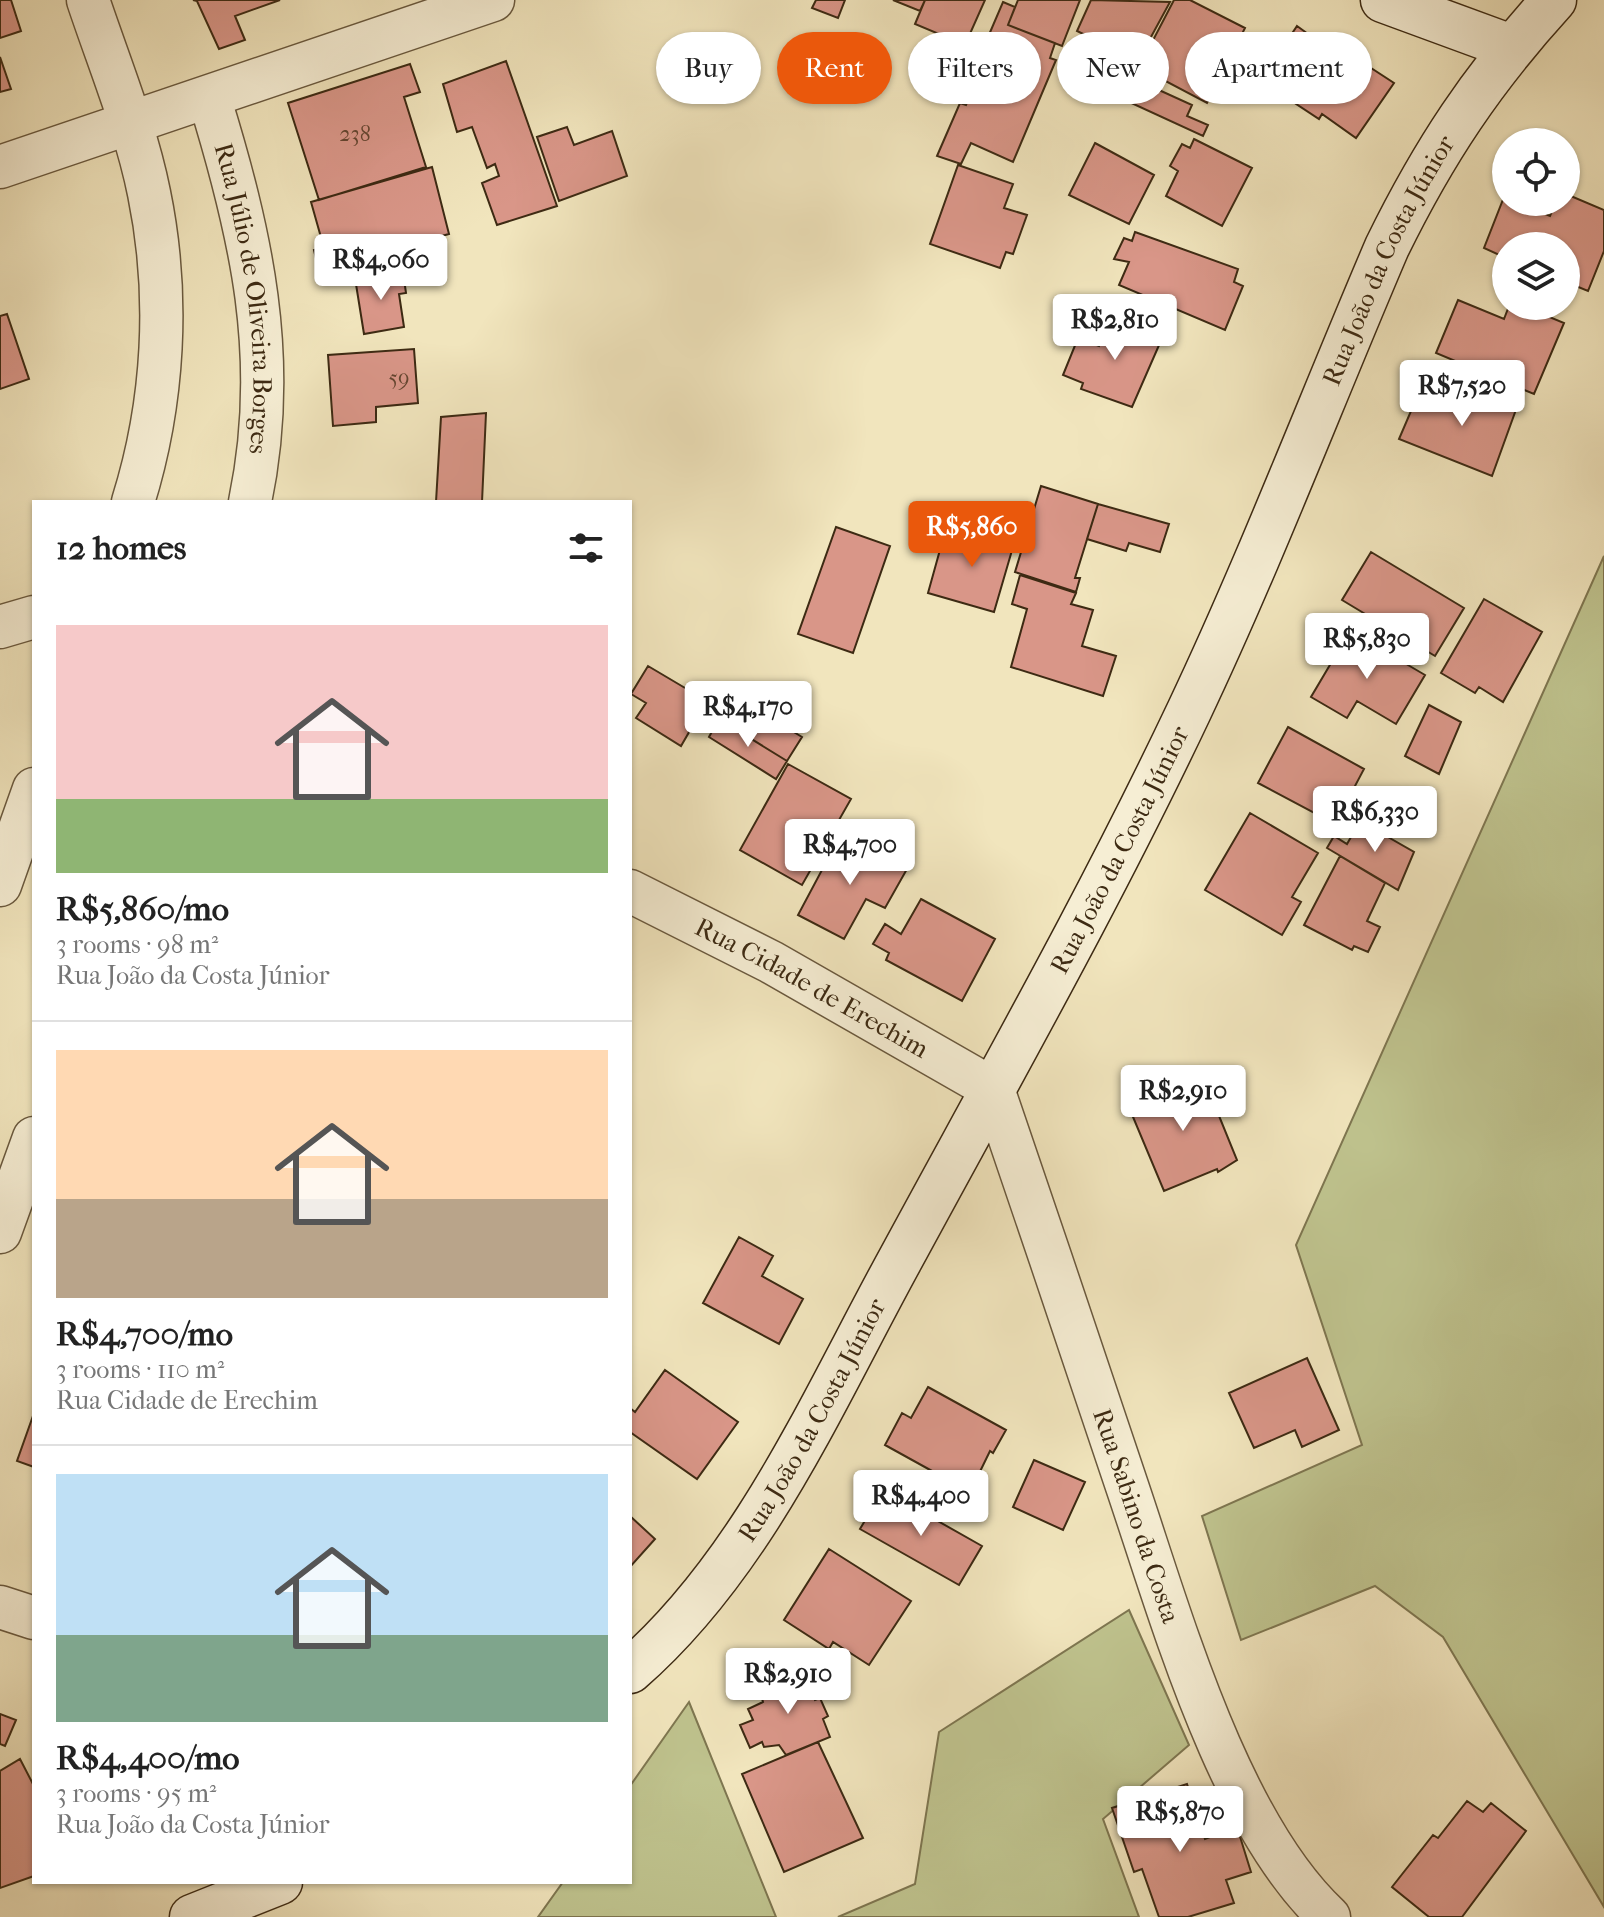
<!DOCTYPE html>
<meta charset="utf-8">
<style>
body{margin:0;font-family:"IM FELL French Canon",serif;background:#f6f6f6;color:#222;height:100vh;display:flex;flex-direction:column;font-size:30px;white-space:nowrap}
*{box-sizing:border-box;margin:0}
p{font-size:26px;color:#767676}
.icon{flex:none;width:44px;height:44px;fill:none;stroke:currentColor;stroke-width:2;stroke-linecap:round;stroke-linejoin:round}
.map{position:relative;flex:1;overflow:hidden}
.sheet{position:absolute;left:32px;top:500px;width:600px;height:1384px;display:flex;flex-direction:column;background:#fff;border-radius:0px;box-shadow:0 2px 6px #0004}
.sheet>*{flex:none}
.banner{position:absolute;left:656px;top:32px;width:760px;height:72px;display:flex;gap:16px}
.fabs{position:absolute;left:1492px;top:128px;display:grid;gap:16px}
.fabs a{display:grid;place-items:center;width:88px;height:88px;border-radius:50%;background:#fff;box-shadow:0 2px 6px #0004;font-size:40px}
.price{position:absolute;translate:-50% -68px;padding:0 18px;border-radius:8px;background:#fff;color:#222;font-size:26px;line-height:52px;filter:drop-shadow(0 2px 4px #0008)}
.price::after{content:'';position:absolute;left:50%;top:48px;width:24px;height:18px;margin-left:-12px;background:inherit;clip-path:polygon(0 0,100% 0,50% 100%)}
.price.selected{background:#ea580c;color:#fff}
ul{padding:0;list-style:none}
li{display:grid;align-content:center;gap:16px;height:424px;padding:0 24px}
li+li{border-top:2px solid #e0e0e0}
li span{display:grid;place-items:center;height:248px;border-radius:0px;color:#555}
li>.icon{margin-inline-start:auto}
span .icon{width:144px;height:144px;fill:#fffc;stroke-width:1}
li b{font-size:34px}
h2{display:flex;justify-content:space-between;align-items:center;height:96px;padding:0 24px;font-size:34px}
.tag{padding:0 28px;border-radius:36px;background:#fff;box-shadow:0 2px 6px #0004;font-size:28px;line-height:72px}
.tag.selected{background:#ea580c;color:#fff}
.map>svg:first-child{display:block}
.green{fill:#bfc38e;stroke:#7e7650;stroke-width:2}
.building{fill:#d99688;stroke:#3d2a13;stroke-width:2}
.lines{fill:none;stroke-linecap:round;stroke-linejoin:round}
.street-casing{stroke:#6a593e;stroke-width:45}
.secondary-casing{stroke:#3d2a13;stroke-width:47}
.street{stroke:#f6eed4;stroke-width:42}
.secondary{stroke:#f6eed4;stroke-width:44}
.labels{text-anchor:middle;dominant-baseline:central;stroke-width:6;stroke-linejoin:round;paint-order:stroke}
.number-label{font-size:22px;fill:#644530}
.street-label{font-size:26px;fill:#3d2a13;stroke:#f6eed4}
</style>
<div class="map">
<svg width="1604" height="1917" viewBox="0 0 1604 1917">
<rect width="100%" height="100%" fill="#f1e5bd"/>
<filter id="stains"><feTurbulence type="fractalNoise" baseFrequency=".0025" numOctaves="4"/><feColorMatrix values="0 0 0 0 .2 0 0 0 0 .09 0 0 0 0 .02 0 0 0 .5 -.17"/></filter>
<radialGradient id="worn" r=".72"><stop offset=".6" stop-color="#630" stop-opacity="0"/><stop offset="1" stop-color="#630" stop-opacity=".3"/></radialGradient>
<path class="green" d="M 1604,556 L 1604,1907 L 1443,1637 L 1375,1586 L 1241,1640 L 1202,1516 L 1362,1445 L 1296,1245 Z
M 1129,1610 L 1189,1745 L 1103,1819 L 1139,1917 L 838,1917 L 915,1884 L 939,1732 Z
M 689,1702 L 776,1917 L 538,1917 L 563,1882 L 630,1882 L 630,1786 Z"/>
<path class="building" d="M 0,0 L 11,0 L 21,31 L 0,38 Z
M 193,0 L 280,0 L 235,16 L 245,40 L 219,49 L 197,1 Z
M 816,0 L 845,0 L 838,18 L 812,8 Z
M 893,0 L 925,0 L 920,11 Z
M 925,0 L 985,0 L 965,45 L 915,24 Z
M 1018,0 L 1080,0 L 1062,46 L 1008,25 Z
M 1091,0 L 1170,2 L 1120,94 L 1089,79 L 1106,45 L 1077,31 Z
M 1174,0 L 1190,0 L 1245,28 L 1207,103 L 1139,67 Z
M 1003,2 L 1015,7 L 1008,25 L 1055,43 L 1050,58 L 1056,60 L 1013,162 L 971,143 L 961,164 L 937,156 L 960,103 L 966,105 L 993,39 L 988,37 Z
M 1297,26 L 1315,39 L 1319,34 L 1394,83 L 1356,138 L 1322,114 L 1319,119 L 1275,90 L 1287,74 L 1272,64 Z
M 0,57 L 11,89 L 0,92 Z
M 506,61 L 557,206 L 497,225 L 482,183 L 499,176 L 495,164 L 487,168 L 472,127 L 457,132 L 443,84 Z
M 410,64 L 420,92 L 404,97 L 426,167 L 319,200 L 288,103 Z
M 1137,80 L 1192,105 L 1187,116 L 1208,125 L 1203,136 L 1127,101 Z
M 567,127 L 574,145 L 612,131 L 627,176 L 559,201 L 537,137 Z
M 1194,139 L 1252,168 L 1222,226 L 1166,196 L 1178,171 L 1170,166 L 1182,144 L 1190,148 Z
M 1095,143 L 1154,175 L 1129,224 L 1069,195 Z
M 958,165 L 1013,184 L 1004,208 L 1027,215 L 1013,254 L 1006,252 L 1000,268 L 930,244 Z
M 432,167 L 449,234 L 357,259 L 358,265 L 320,276 L 314,250 L 324,248 L 311,202 Z
M 1566,194 L 1604,210 L 1604,251 L 1588,291 L 1566,282 L 1566,246 L 1506,246 L 1506,258 L 1484,248 L 1504,197 L 1506,202 L 1516,202 L 1550,216 L 1556,202 L 1566,202 Z
M 1135,232 L 1238,269 L 1234,282 L 1243,286 L 1225,330 L 1119,285 L 1129,262 L 1114,259 L 1124,238 L 1132,241 Z
M 403,272 L 406,293 L 399,294 L 404,327 L 364,334 L 355,278 Z
M 1458,300 L 1504,319 L 1509,306 L 1523,306 L 1564,323 L 1534,394 L 1436,353 Z
M 7,314 L 29,379 L 0,389 L 0,316 Z
M 1111,318 L 1163,336 L 1132,407 L 1081,389 L 1083,383 L 1063,375 L 1078,338 L 1099,346 Z
M 414,349 L 418,403 L 376,407 L 376,422 L 333,426 L 328,355 Z
M 1471,384 L 1518,404 L 1492,476 L 1399,439 L 1420,390 L 1462,408 Z
M 486,413 L 482,502 L 436,502 L 441,417 Z
M 1041,486 L 1098,504 L 1075,578 L 1080,578 L 1076,592 L 1015,572 Z
M 1098,504 L 1169,524 L 1160,552 L 1129,543 L 1126,551 L 1087,539 Z
M 836,527 L 890,546 L 853,653 L 798,634 Z
M 963,527 L 1015,540 L 994,612 L 928,593 L 943,539 L 959,543 Z
M 1371,552 L 1464,608 L 1435,656 L 1342,600 Z
M 1020,575 L 1076,593 L 1071,604 L 1093,610 L 1082,646 L 1116,656 L 1103,696 L 1011,667 L 1027,609 L 1012,604 Z
M 1484,599 L 1542,632 L 1503,702 L 1479,687 L 1475,693 L 1441,673 Z
M 1350,631 L 1425,675 L 1396,724 L 1357,701 L 1347,718 L 1311,697 Z
M 648,666 L 707,701 L 681,746 L 636,718 L 646,703 L 631,694 Z
M 733,695 L 802,737 L 787,761 L 719,719 Z
M 1429,705 L 1461,722 L 1439,774 L 1405,756 Z
M 719,719 L 787,761 L 776,779 L 709,737 Z
M 1288,727 L 1364,769 L 1335,824 L 1258,783 Z
M 788,764 L 851,799 L 802,885 L 740,850 Z
M 1250,813 L 1318,853 L 1292,897 L 1301,902 L 1282,935 L 1205,890 Z
M 1360,821 L 1414,852 L 1398,890 L 1327,848 L 1334,836 L 1347,844 Z
M 840,836 L 907,869 L 885,908 L 866,899 L 844,939 L 798,915 Z
M 1340,856 L 1385,883 L 1367,921 L 1380,927 L 1368,952 L 1354,946 L 1352,950 L 1304,925 Z
M 921,899 L 995,939 L 962,1001 L 886,960 L 889,953 L 873,944 L 885,924 L 901,934 Z
M 1202,1074 L 1237,1160 L 1218,1172 L 1217,1169 L 1164,1191 L 1128,1105 Z
M 739,1237 L 773,1256 L 762,1276 L 803,1299 L 779,1344 L 703,1303 Z
M 1307,1358 L 1339,1430 L 1302,1447 L 1295,1430 L 1254,1448 L 1229,1393 Z
M 665,1370 L 738,1422 L 697,1479 L 630,1432 L 630,1408 L 635,1412 Z
M 928,1387 L 1006,1430 L 993,1453 L 990,1451 L 970,1492 L 885,1445 L 902,1413 L 911,1418 Z
M 34,1413 L 34,1467 L 17,1461 Z
M 1034,1460 L 1085,1482 L 1063,1530 L 1013,1507 Z
M 883,1490 L 982,1546 L 959,1585 L 860,1529 Z
M 630,1516 L 655,1539 L 630,1567 Z
M 829,1549 L 911,1601 L 869,1665 L 833,1642 L 829,1649 L 784,1620 Z
M 800,1666 L 815,1700 L 820,1698 L 828,1716 L 823,1719 L 830,1737 L 786,1755 L 779,1745 L 764,1747 L 762,1742 L 750,1748 L 740,1725 L 753,1720 L 748,1709 L 763,1702 L 761,1695 L 781,1687 L 777,1676 Z
M 0,1714 L 16,1720 L 5,1746 L 0,1744 Z
M 818,1742 L 863,1838 L 784,1872 L 742,1774 Z
M 20,1759 L 34,1786 L 34,1876 L 0,1888 L 0,1771 Z
M 1187,1784 L 1205,1839 L 1237,1827 L 1251,1872 L 1226,1880 L 1234,1903 L 1188,1917 L 1159,1917 L 1142,1869 L 1134,1872 L 1112,1808 Z
M 1467,1801 L 1483,1812 L 1491,1803 L 1526,1831 L 1462,1917 L 1429,1917 L 1392,1887 L 1433,1835 L 1438,1838 Z"/>
<g class="lines">
<defs>
<g id="street">
<path d="M 88,0 C 109,63 136,128 149,193 C 170,295 164,403 133,502"/>
<path id="s1" d="M 209,97 C 251,233 280,359 250,502"/>
<path d="M 0,167 L 493,0"/>
<path d="M 0,627 L 34,617"/>
<path d="M 0,885 L 34,789"/>
<path id="s2" d="M 630,891 L 771,962 L 993,1089 C 1038,1221 1083,1354 1127,1486 C 1171,1616 1228,1823 1329,1917"/>
<path d="M 0,1232 L 34,1138"/>
<path d="M 0,1607 L 34,1618"/>
</g>
<g id="secondary">
<path d="M 1383,0 L 1511,47"/>
<path id="s3" d="M 630,1671 C 754,1563 823,1400 901,1258 C 999,1077 1101,897 1189,711 C 1261,559 1321,401 1387,247 C 1434,151 1482,79 1554,0"/>
<path d="M 192,1917 L 280,1882"/>
</g>
</defs>
<use href="#street" class="street-casing"/>
<use href="#secondary" class="secondary-casing"/>
<use href="#street" class="street"/>
<use href="#secondary" class="secondary"/>
</g>
<g class="labels">
<g class="number-label">
<text x="355" y="134">238</text>
<text x="399" y="378">59</text>
</g>
<g class="street-label">
<text stroke="none"><textPath href="#s3" startOffset="1608">Rua João da Costa Júnior</textPath></text>
<text stroke="none"><textPath href="#s1" startOffset="206">Rua Júlio de Oliveira Borges</textPath></text>
<text stroke="none"><textPath href="#s3" startOffset="960">Rua João da Costa Júnior</textPath></text>
<text stroke="none"><textPath href="#s2" startOffset="206">Rua Cidade de Erechim</textPath></text>
<text stroke="none"><textPath href="#s3" startOffset="312">Rua João da Costa Júnior</textPath></text>
<text stroke="none"><textPath href="#s2" startOffset="864">Rua Sabino da Costa</textPath></text>
</g>
</g>
<rect width="100%" height="100%" filter="url(#stains)"/>
<rect width="100%" height="100%" fill="url(#worn)"/>
</svg>
<div class="fabs">
<a><svg class="icon" aria-label="locate" viewBox="0 0 24 24"><circle cx="12" cy="12" r="6"/><path d="M12 2v4M12 18v4M2 12h4M18 12h4"/></svg></a>
<a><svg class="icon" aria-label="layers" viewBox="0 0 24 24"><path d="M12 4l9 5-9 5-9-5zM3 14l9 5 9-5"/></svg></a>
</div>
<b class="price" style="left:381px;top:302px">R$4,060</b>
<b class="price" style="left:1115px;top:362px">R$2,810</b>
<b class="price" style="left:1462px;top:428px">R$7,520</b>
<b class="price selected" style="left:972px;top:569px">R$5,860</b>
<b class="price" style="left:1367px;top:681px">R$5,830</b>
<b class="price" style="left:748px;top:749px">R$4,170</b>
<b class="price" style="left:1375px;top:854px">R$6,330</b>
<b class="price" style="left:850px;top:887px">R$4,700</b>
<b class="price" style="left:1183px;top:1133px">R$2,910</b>
<b class="price" style="left:921px;top:1538px">R$4,400</b>
<b class="price" style="left:788px;top:1716px">R$2,910</b>
<b class="price" style="left:1180px;top:1854px">R$5,870</b>
<div class="banner">
<a class="tag">Buy</a>
<a class="tag selected">Rent</a>
<a class="tag">Filters</a>
<a class="tag">New</a>
<a class="tag">Apartment</a>
</div>
<section class="sheet">
<h2>12 homes<svg class="icon" aria-label="filters" viewBox="0 0 24 24"><path d="M4 7h16M4 17h16"/><circle cx="9" cy="7" r="2"/><circle cx="15" cy="17" r="2"/></svg></h2>
<ul>
<li><span style="background:linear-gradient(#f6c9c9 70%,#8fb573 0)"><svg class="icon" aria-label="home" viewBox="0 0 24 24"><path d="M3 11l9-7 9 7M6 9v11h12V9"/></svg></span><div><b>R$5,860/mo</b><p>3 rooms · 98 m²</p><p>Rua João da Costa Júnior</p></div></li>
<li><span style="background:linear-gradient(#ffd9b3 60%,#b9a48a 0)"><svg class="icon" aria-label="home" viewBox="0 0 24 24"><path d="M3 11l9-7 9 7M6 9v11h12V9"/></svg></span><div><b>R$4,700/mo</b><p>3 rooms · 110 m²</p><p>Rua Cidade de Erechim</p></div></li>
<li><span style="background:linear-gradient(#bfe0f5 65%,#7fa58c 0)"><svg class="icon" aria-label="home" viewBox="0 0 24 24"><path d="M3 11l9-7 9 7M6 9v11h12V9"/></svg></span><div><b>R$4,400/mo</b><p>3 rooms · 95 m²</p><p>Rua João da Costa Júnior</p></div></li>
</ul>
</section>
</div>
